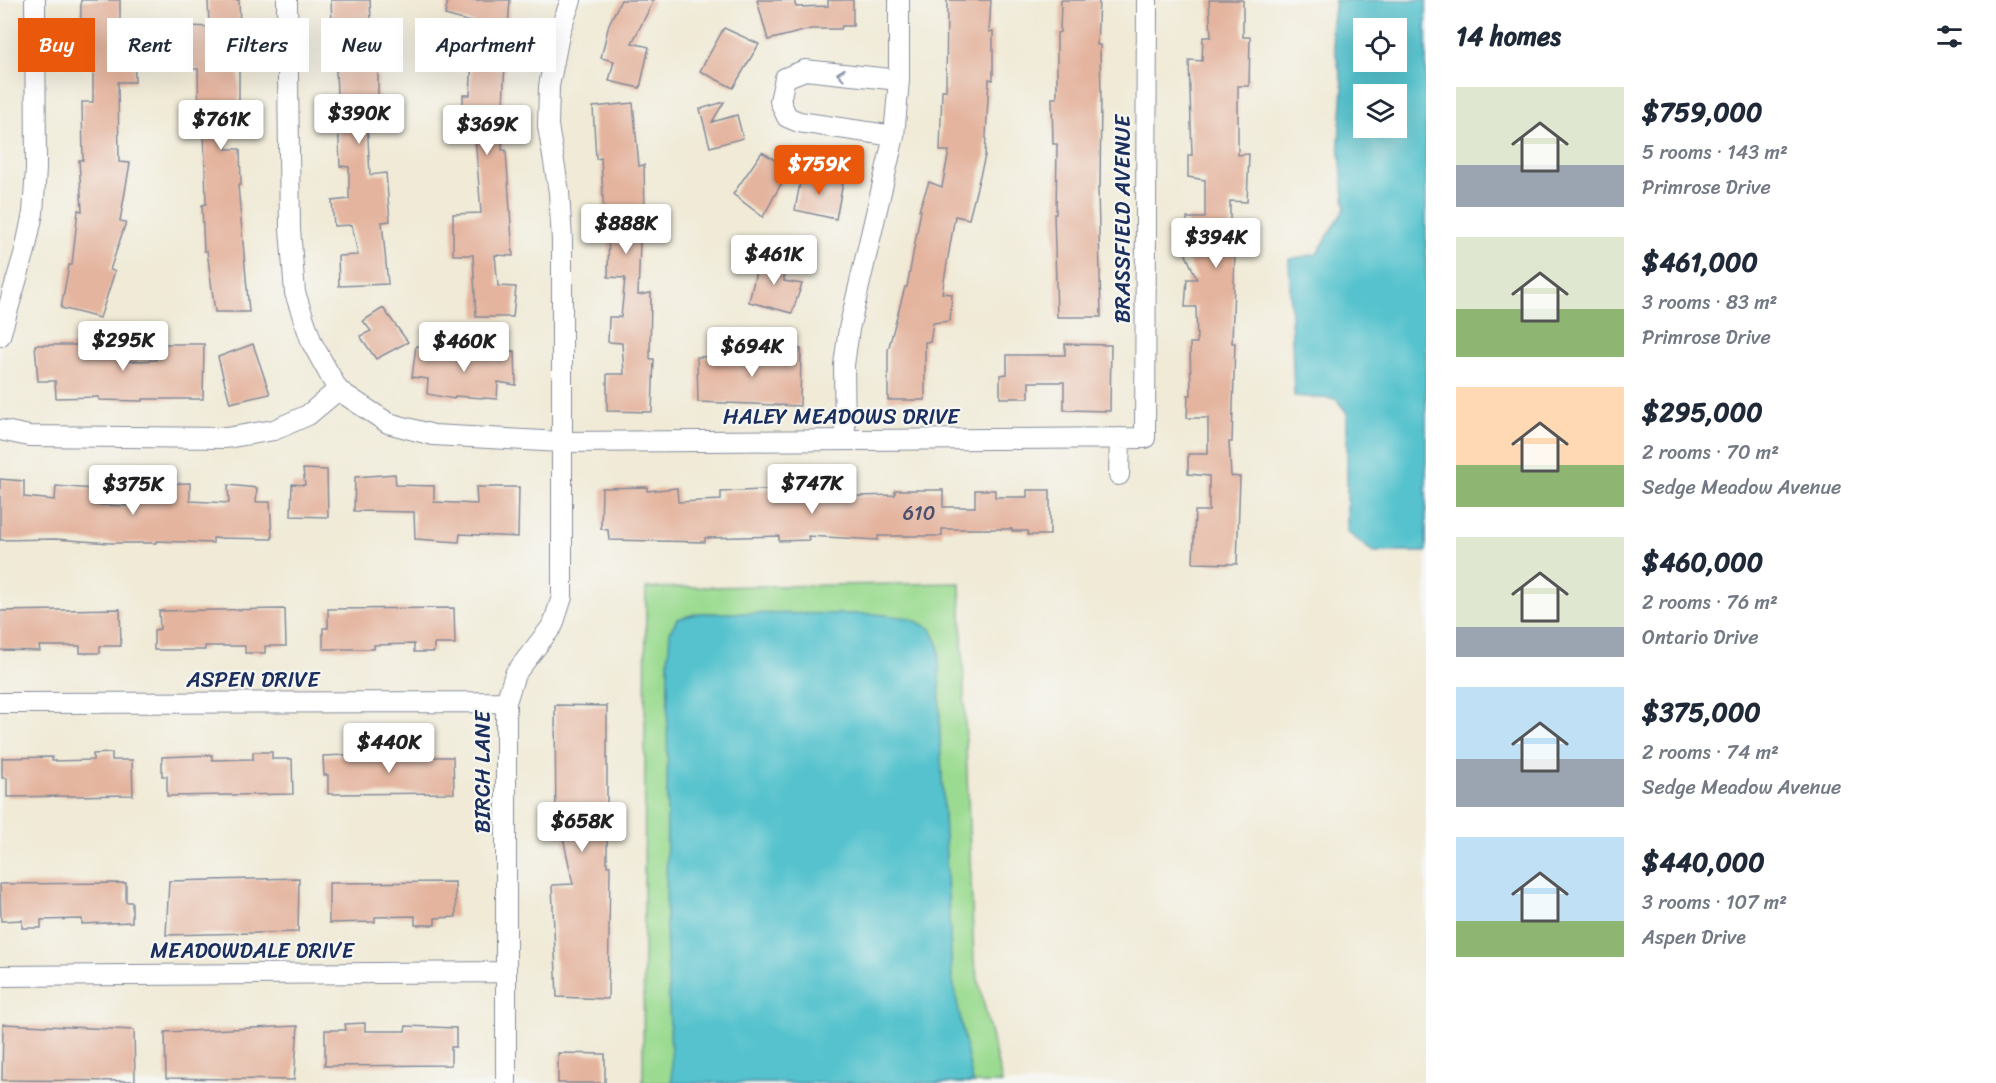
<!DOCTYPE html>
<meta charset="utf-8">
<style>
body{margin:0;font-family:Sriracha,sans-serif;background:#f6f6f7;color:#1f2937;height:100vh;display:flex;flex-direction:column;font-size:22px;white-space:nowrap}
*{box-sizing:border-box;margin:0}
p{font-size:20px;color:#747a83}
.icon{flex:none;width:33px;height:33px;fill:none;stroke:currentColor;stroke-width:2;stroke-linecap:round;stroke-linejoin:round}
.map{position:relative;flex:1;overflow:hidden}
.drawer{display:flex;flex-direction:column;background:#fff;width:570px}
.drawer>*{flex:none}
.top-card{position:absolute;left:18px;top:18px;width:570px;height:54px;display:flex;gap:12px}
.fabs{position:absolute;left:1353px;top:18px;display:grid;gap:12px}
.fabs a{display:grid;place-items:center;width:54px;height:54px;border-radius:0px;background:#fff;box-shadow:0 6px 24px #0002;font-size:30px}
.price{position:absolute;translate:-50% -51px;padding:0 14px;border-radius:6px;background:#fff;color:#222;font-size:20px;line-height:39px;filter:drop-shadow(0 2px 3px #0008)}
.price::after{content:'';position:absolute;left:50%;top:36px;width:18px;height:14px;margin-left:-9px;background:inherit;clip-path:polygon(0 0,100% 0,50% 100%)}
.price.current{background:#ea580c;color:#fff}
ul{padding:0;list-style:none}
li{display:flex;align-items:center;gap:18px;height:150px;padding:0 30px}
li span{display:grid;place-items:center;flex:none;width:168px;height:120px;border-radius:0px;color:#555}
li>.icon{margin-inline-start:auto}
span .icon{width:72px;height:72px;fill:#fffc;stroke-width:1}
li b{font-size:26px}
h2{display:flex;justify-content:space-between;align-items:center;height:72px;padding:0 30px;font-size:26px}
.tag{padding:0 21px;border-radius:0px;background:#fff;box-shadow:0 6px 24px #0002;font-size:21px;line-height:54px}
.tag.current{background:#ea580c;color:#fff}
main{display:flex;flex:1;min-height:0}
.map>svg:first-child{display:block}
.green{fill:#9bdb91;stroke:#5b8578;stroke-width:1.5}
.water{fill:#55c2cd;stroke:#387896;stroke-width:1.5;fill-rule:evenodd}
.building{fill:#e4b49e}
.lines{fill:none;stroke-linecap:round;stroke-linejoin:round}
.minor-casing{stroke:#868c9a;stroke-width:22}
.minor{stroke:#fff;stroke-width:20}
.oneway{stroke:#8d97ae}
.labels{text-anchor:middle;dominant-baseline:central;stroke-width:4.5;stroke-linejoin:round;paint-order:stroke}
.number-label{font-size:20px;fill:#4d506e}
.street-label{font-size:22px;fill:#1b2f5e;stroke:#f6f6f2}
</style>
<main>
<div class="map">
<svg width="1426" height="1083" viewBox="0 0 1426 1083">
<rect width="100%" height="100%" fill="#f6f6f2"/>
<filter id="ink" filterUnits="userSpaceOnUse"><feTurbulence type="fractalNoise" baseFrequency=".0167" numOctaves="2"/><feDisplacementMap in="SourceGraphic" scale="12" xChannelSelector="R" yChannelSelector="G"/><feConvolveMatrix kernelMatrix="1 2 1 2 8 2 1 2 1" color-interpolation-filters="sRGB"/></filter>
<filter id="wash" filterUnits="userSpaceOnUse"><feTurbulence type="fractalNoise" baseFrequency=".008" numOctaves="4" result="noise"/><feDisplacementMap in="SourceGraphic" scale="24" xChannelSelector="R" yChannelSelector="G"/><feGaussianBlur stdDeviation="1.35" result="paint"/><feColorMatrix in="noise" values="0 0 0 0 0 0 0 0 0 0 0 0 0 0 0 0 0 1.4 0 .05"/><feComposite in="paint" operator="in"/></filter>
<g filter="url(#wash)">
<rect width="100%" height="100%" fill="#f0ead6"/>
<path class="green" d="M 960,583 L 974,961 L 1002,1083 L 643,1083 L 646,588 Z"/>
<path class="water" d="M 1335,0 L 1426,0 L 1426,552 L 1373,552 L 1347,532 L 1347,413 L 1336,399 L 1294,396 L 1289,259 L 1317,254 L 1345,208 L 1339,142 L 1343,88 L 1331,30 ZM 1364,28 L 1396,28 L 1396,62 L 1364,62 ZM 1364,94 L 1396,94 L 1396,128 L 1364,128 Z
M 699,613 L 875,614 L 910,618 L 931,629 L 939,646 L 940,736 L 952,976 L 973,1083 L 672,1083 L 666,926 L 668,660 L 670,632 L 677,619 Z"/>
<g id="blocks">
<path class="building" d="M 81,0 L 120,0 L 120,42 L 134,41 L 135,82 L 118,82 L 119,162 L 130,163 L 120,221 L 126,222 L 110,270 L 115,271 L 100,318 L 61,308 L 69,265 L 72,265 L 78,210 L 82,211 L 79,160 L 83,160 L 82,102 L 93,102 L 93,62 L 80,62 Z
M 208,0 L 239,0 L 240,28 L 242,28 L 240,71 L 239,71 L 239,112 L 225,112 L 226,149 L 240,149 L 241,185 L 238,185 L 249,312 L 215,312 L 207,251 L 204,251 L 202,205 L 206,204 L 204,128 L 199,128 L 198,69 L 189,69 L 190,26 L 209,27 Z
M 331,0 L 370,0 L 373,59 L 378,60 L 378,103 L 366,103 L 370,175 L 386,173 L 390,221 L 382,222 L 388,284 L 339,286 L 338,256 L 358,255 L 352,225 L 334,226 L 332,201 L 349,199 L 349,167 L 340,166 L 335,47 L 333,47 Z
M 448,0 L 510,0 L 504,80 L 502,150 L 506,150 L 513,256 L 495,255 L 498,286 L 516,287 L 513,317 L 476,317 L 473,255 L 453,255 L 453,214 L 481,213 L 475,136 L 463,136 L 463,95 L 470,95 L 474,23 L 445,15 Z
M 621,0 L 654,0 L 632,43 L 649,47 L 640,88 L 609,81 L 614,61 L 601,58 L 609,24 Z
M 757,0 L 794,0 L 796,7 L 828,6 L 828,0 L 853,0 L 853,26 L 842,26 L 841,29 L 811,29 L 768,40 Z
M 947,0 L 991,0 L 989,32 L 993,31 L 993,80 L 989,79 L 985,156 L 969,219 L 955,216 L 942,293 L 952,294 L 950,321 L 933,323 L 930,342 L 925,342 L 925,400 L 888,400 L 888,350 L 905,287 L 907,287 L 921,210 L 919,210 L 929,182 L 942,187 L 949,151 L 940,151 L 942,90 L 946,90 Z
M 1061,0 L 1099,0 L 1097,45 L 1100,45 L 1101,97 L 1100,187 L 1098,187 L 1101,317 L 1057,317 L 1054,214 L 1056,214 L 1057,144 L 1053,144 L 1052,98 L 1057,98 L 1057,33 L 1060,32 Z
M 1209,0 L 1243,0 L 1243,37 L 1250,37 L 1249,86 L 1238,86 L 1238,155 L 1249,154 L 1247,202 L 1230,201 L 1230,231 L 1239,232 L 1239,252 L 1235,253 L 1232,343 L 1235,343 L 1232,442 L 1229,442 L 1231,476 L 1240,477 L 1237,564 L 1193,563 L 1195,511 L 1209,511 L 1209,476 L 1188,474 L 1188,454 L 1208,454 L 1208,418 L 1187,418 L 1188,395 L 1191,395 L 1190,343 L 1197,343 L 1196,307 L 1185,307 L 1187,279 L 1197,279 L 1186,255 L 1187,218 L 1205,218 L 1205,180 L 1188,177 L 1188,155 L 1192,155 L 1189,60 L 1202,61 L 1203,37 L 1211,37 Z
M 724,28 L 759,44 L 733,88 L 700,71 Z
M 724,102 L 712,122 L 737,115 L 743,138 L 710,147 L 700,109 Z
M 633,103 L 639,166 L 644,165 L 645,215 L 641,216 L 638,295 L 651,293 L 650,359 L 654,359 L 652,412 L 607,411 L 607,374 L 624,374 L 622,343 L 608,342 L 609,317 L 621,317 L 625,278 L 608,277 L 609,218 L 604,218 L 601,158 L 596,159 L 593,107 Z
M 762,152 L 789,169 L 763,217 L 733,194 Z
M 802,172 L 822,175 L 822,179 L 843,183 L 836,219 L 795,210 Z
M 759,258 L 784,259 L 784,281 L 802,284 L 792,313 L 749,302 Z
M 383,308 L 408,342 L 376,359 L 360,336 L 371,331 L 363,321 Z
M 97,343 L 117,343 L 118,362 L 156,360 L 156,344 L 204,344 L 203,399 L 143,399 L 143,401 L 99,400 L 99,397 L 56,398 L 55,381 L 38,381 L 35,345 L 98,345 Z
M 253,344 L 270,394 L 230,403 L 218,357 Z
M 1065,344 L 1111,345 L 1110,411 L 1064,410 L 1064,382 L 1029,382 L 1029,398 L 1000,398 L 1000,375 L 1007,374 L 1007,355 L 1065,355 Z
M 416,346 L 477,357 L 477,352 L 515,351 L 516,385 L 498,382 L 497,399 L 455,396 L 454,399 L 427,394 L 428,379 L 412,377 Z
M 760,346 L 801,349 L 800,406 L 698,402 L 697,357 L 760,356 Z
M 303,469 L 327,470 L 328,517 L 291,516 L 292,484 L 305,485 Z
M 395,474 L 396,485 L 434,486 L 434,502 L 477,504 L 476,487 L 519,487 L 518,537 L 460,534 L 459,542 L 415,539 L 414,512 L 354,511 L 355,477 Z
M 0,479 L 24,481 L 24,497 L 55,500 L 56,486 L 93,489 L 93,505 L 131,506 L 131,486 L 166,488 L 165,484 L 190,483 L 190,501 L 229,503 L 228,485 L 257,488 L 256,502 L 270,502 L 272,539 L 213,538 L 213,543 L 156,541 L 156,543 L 110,543 L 55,539 L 0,540 Z
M 647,487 L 647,491 L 677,488 L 678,502 L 721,500 L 721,492 L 782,489 L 820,490 L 819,497 L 895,495 L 895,490 L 943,490 L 943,507 L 975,507 L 975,490 L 995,490 L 995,497 L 1027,497 L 1027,490 L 1050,490 L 1050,535 L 1028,535 L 1028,531 L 1012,531 L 1012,529 L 942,529 L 942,536 L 878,536 L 878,540 L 808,536 L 809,540 L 779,541 L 779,536 L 705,538 L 705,542 L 609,540 L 608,530 L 601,529 L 602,488 Z
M 454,608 L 455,644 L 434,644 L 434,652 L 414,652 L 414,644 L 374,645 L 374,649 L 323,649 L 323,628 L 328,628 L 328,609 Z
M 120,609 L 121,646 L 100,646 L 100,653 L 80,653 L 80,646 L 39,646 L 40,651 L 0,650 L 0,611 Z
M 285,609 L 286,646 L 265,646 L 265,653 L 245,653 L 245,646 L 205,646 L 205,650 L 154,650 L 154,630 L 160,629 L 159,611 Z
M 555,705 L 607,706 L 607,866 L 610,866 L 608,999 L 557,997 L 552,885 L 573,884 L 563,837 L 556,836 Z
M 414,751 L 433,751 L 433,757 L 453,757 L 454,793 L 328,794 L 328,775 L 324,775 L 323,756 L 373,754 L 374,758 L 414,758 Z
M 253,752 L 272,752 L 272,759 L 292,759 L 293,794 L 167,796 L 167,776 L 162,776 L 162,757 L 212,755 L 212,760 L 253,759 Z
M 112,753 L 112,760 L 132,760 L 133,795 L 7,797 L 7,778 L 2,778 L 2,758 L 52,757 L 52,761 L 93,760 L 93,754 Z
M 299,878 L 298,932 L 166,935 L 169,881 Z
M 455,882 L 456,917 L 435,918 L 435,925 L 415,925 L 415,916 L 375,917 L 375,922 L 329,923 L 329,883 Z
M 126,883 L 126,902 L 132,902 L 132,922 L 82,924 L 82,919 L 41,920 L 41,928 L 22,928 L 22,920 L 1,921 L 0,884 Z
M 365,1023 L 365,1031 L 405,1031 L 406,1026 L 456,1028 L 456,1047 L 451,1047 L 451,1065 L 325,1066 L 325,1030 L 346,1030 L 345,1024 Z
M 3,1024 L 134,1030 L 135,1081 L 2,1080 Z
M 298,1026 L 294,1080 L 166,1078 L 165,1032 Z
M 558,1053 L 605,1054 L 605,1083 L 558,1083 Z"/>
</g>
</g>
<g filter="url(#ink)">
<use href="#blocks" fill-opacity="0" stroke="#868c9a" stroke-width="1.5"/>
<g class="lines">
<defs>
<path id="minor" d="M 287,0 L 290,229 L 295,293 L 312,343 L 338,390 L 388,423 L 433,435 L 562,442 L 1145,438 L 1147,0
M 894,136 L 799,122 L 787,117 L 780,101 L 785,78 L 805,70 L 899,80
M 0,336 L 25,251 L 33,213 L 36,169 L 35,0
M 0,430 L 29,436 L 226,438 L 274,430 L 308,415 L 338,390
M 845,440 L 844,365 L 849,329 L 894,136 L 899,80 L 899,0
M 1119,475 L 1120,438
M 0,703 L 506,702
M 0,976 L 505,972
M 506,1083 L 506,702 L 515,674 L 553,625 L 562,597 L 562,240 L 559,192 L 548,126 L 549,86 L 560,30 L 571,0"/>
</defs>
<use href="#minor" class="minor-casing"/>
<use href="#minor" class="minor"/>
</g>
<defs><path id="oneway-chevron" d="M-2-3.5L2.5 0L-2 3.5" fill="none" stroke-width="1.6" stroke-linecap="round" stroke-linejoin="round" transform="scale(1.5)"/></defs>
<use class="oneway" href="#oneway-chevron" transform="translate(841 74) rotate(-174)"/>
</g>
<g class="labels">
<g class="number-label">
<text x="919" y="513">610</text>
</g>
<g class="street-label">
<text transform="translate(1122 219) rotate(-90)">BRASSFIELD AVENUE</text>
<text x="841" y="416">HALEY MEADOWS DRIVE</text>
<text x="253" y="679">ASPEN DRIVE</text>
<text transform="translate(482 772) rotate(-90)">BIRCH LANE</text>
<text x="252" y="950">MEADOWDALE DRIVE</text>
</g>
</g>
</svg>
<div class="fabs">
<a><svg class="icon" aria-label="locate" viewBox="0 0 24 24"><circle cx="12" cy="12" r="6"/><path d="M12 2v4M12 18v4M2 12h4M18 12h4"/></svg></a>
<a><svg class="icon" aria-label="layers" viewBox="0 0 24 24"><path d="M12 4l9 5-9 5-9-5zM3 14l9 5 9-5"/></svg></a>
</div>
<b class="price" style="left:359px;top:145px">$390K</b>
<b class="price" style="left:221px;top:151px">$761K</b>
<b class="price" style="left:487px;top:156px">$369K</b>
<b class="price current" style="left:819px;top:196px">$759K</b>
<b class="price" style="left:626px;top:255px">$888K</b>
<b class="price" style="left:1216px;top:269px">$394K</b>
<b class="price" style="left:774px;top:286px">$461K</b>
<b class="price" style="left:123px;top:372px">$295K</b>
<b class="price" style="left:464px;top:373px">$460K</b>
<b class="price" style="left:752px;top:378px">$694K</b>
<b class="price" style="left:812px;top:515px">$747K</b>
<b class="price" style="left:133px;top:516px">$375K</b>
<b class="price" style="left:389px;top:774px">$440K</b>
<b class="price" style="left:582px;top:853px">$658K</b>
<div class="top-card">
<a class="tag current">Buy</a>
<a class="tag">Rent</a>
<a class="tag">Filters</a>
<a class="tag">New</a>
<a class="tag">Apartment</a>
</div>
</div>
<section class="drawer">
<h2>14 homes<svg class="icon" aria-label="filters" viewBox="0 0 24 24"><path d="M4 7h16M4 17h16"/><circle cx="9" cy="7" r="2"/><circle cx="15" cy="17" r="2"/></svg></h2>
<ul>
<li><span style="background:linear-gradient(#dfe7d0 65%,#9aa5b1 0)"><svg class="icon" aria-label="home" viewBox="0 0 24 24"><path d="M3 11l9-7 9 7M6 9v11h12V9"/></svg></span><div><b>$759,000</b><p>5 rooms · 143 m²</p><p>Primrose Drive</p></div></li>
<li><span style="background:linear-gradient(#dfe7d0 60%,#8fb573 0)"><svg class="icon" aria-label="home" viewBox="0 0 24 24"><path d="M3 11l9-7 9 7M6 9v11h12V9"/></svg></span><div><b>$461,000</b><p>3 rooms · 83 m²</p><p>Primrose Drive</p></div></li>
<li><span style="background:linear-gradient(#ffd9b3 65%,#8fb573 0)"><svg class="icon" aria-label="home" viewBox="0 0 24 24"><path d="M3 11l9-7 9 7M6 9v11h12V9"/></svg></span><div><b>$295,000</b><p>2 rooms · 70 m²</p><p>Sedge Meadow Avenue</p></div></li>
<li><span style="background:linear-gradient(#dfe7d0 75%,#9aa5b1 0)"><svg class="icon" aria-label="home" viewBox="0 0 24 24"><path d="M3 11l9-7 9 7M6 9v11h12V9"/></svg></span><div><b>$460,000</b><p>2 rooms · 76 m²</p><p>Ontario Drive</p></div></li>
<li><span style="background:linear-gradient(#bfe0f5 60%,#9aa5b1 0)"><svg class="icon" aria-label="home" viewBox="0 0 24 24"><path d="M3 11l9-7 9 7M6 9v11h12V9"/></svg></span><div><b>$375,000</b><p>2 rooms · 74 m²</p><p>Sedge Meadow Avenue</p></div></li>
<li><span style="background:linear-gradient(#bfe0f5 70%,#8fb573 0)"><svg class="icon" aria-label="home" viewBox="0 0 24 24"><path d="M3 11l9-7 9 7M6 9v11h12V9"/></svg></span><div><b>$440,000</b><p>3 rooms · 107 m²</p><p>Aspen Drive</p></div></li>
</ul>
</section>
</main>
